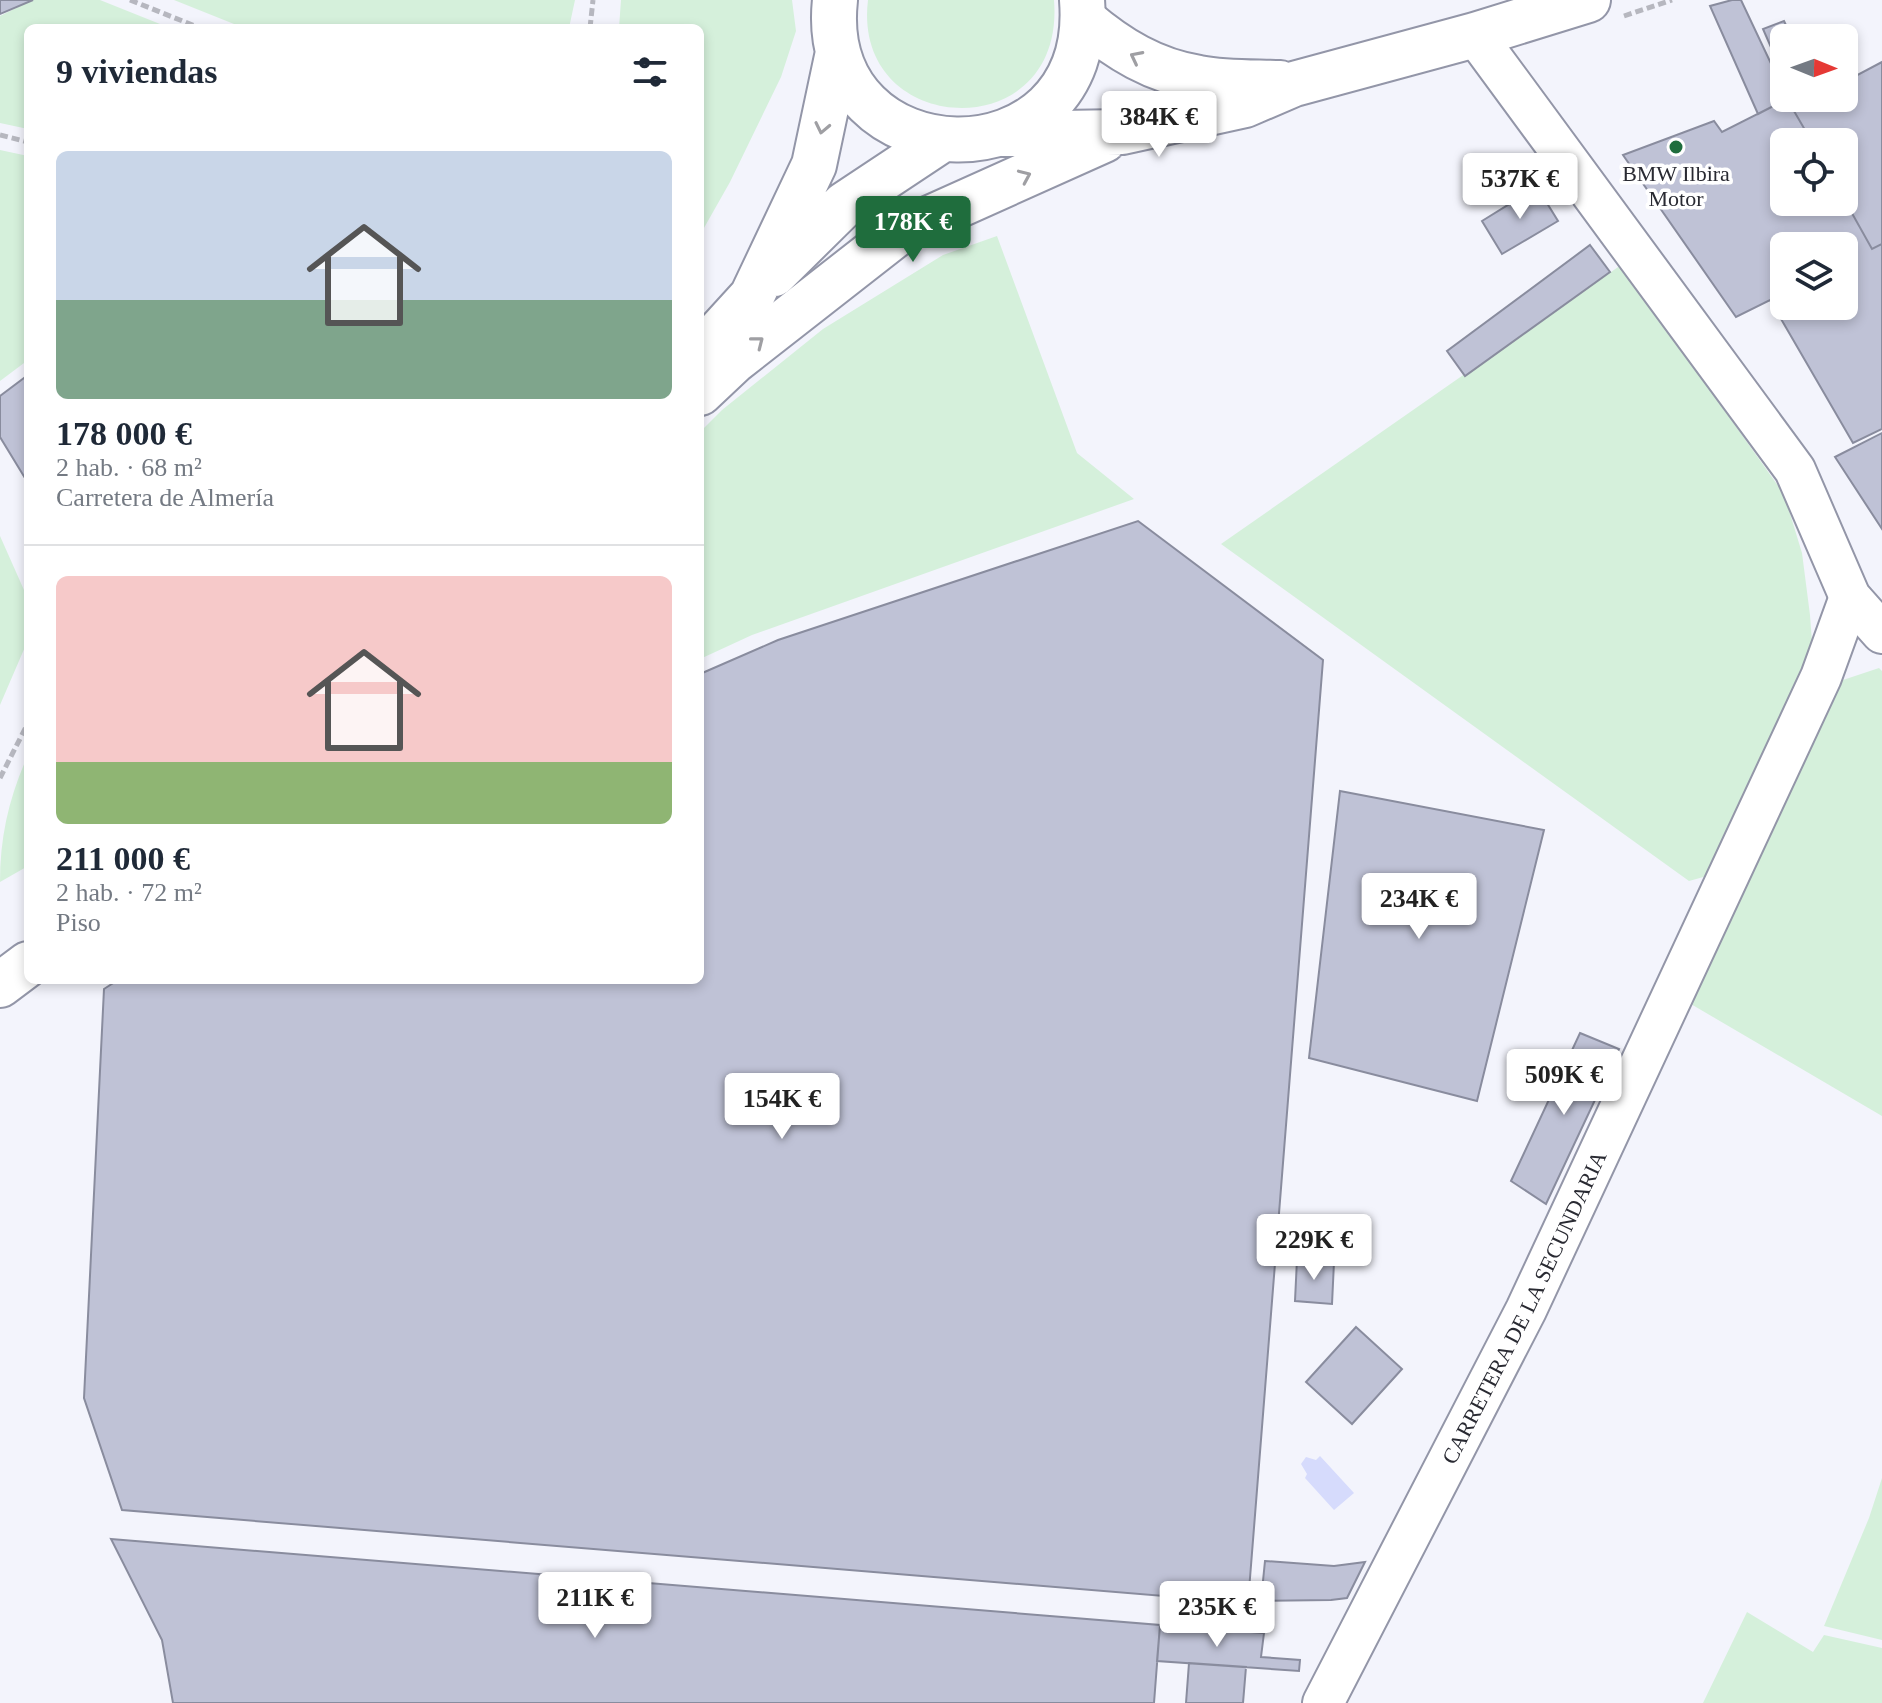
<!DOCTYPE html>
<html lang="es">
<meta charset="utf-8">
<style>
body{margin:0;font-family:Georgia,serif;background:#f6f6f7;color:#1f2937;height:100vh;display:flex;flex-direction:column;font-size:30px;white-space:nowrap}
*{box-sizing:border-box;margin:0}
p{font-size:26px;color:#747a83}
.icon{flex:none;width:44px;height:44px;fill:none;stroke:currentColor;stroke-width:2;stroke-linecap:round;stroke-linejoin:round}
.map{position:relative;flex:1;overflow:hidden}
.details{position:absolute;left:24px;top:24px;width:680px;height:960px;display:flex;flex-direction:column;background:#fff;border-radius:12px;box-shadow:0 4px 12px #0003}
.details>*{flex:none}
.needle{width:52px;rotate:91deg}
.controls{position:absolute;left:1770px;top:24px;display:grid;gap:16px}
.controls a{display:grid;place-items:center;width:88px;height:88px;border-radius:12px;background:#fff;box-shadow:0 4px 12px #0003;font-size:40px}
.price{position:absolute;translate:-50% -68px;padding:0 18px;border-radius:8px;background:#fff;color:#222;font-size:26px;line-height:52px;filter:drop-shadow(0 2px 4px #0008)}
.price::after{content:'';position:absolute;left:50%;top:48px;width:24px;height:18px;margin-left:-12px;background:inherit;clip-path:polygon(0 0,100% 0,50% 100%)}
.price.active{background:#1f6d3d;color:#fff}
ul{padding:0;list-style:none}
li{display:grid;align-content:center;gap:16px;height:424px;padding:0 32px}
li+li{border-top:2px solid #e0e1e3}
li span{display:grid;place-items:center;height:248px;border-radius:12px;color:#555}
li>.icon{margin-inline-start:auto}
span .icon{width:144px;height:144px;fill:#fffc;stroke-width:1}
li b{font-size:34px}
h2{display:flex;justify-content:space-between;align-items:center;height:96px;padding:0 32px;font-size:34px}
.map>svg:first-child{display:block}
.green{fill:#d5f0db}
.water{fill:#d6dbfc}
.building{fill:#bfc2d6;stroke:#898c9e;stroke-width:2;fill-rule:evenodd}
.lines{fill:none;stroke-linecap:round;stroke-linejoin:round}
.minor-casing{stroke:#9396a8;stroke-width:44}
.major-casing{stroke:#9396a8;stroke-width:48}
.highway-casing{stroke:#9396a8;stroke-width:48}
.path{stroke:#b6b7bf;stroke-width:5;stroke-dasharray:8 4;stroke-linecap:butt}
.minor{stroke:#fff;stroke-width:40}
.major{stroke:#fff;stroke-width:44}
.highway{stroke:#fff;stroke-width:44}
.oneway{stroke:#9f9fa3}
.poi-dot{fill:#1f6d3d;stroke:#fff;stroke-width:3}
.labels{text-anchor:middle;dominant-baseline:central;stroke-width:7;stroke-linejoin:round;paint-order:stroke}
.poi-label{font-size:22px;fill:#292a32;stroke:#fff}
.street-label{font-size:22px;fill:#292a32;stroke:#fff}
</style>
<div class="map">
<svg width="1882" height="1703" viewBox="0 0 1882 1703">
<rect width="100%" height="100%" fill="#f3f4fc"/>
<path class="green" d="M 32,0 L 100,0 L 170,28 L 28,28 L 28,129 L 0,123 L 0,16 Z
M 174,0 L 575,0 L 569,28 L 244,28 Z
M 621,0 L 792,0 L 796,31 L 781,77 L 730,182 L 700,235 L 700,28 L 619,28 Z
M 868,0 L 1054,0 C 1066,149 851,139 868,0 Z
M 0,150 L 28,156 L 28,360 L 0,381 Z
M 997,236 L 1077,453 L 1134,499 L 752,635 L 700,659 L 700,432 L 722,410 L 823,329 L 943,255 Z
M 1621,265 L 1784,494 L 1802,553 L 1810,615 L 1812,642 L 1805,668 L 1707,876 L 1689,881 L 1221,544 Z
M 0,536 L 28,599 L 28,640 L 0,705 Z
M 1879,668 L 1882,671 L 1882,1116 L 1684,1000 L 1834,683 Z
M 28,755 L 28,866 L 0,882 C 0,837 9,797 28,755 Z
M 1882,1478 L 1882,1640 L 1824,1626 L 1869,1518 Z
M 1747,1612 L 1813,1652 L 1824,1635 L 1882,1648 L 1882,1703 L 1703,1703 Z"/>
<path class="water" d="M 1320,1456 L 1354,1493 L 1334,1510 L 1305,1478 L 1307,1474 L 1301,1464 L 1306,1457 L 1316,1460 Z"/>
<path class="building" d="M 0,0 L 33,0 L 0,14 Z
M 1732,0 L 1741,0 L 1784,91 L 1784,98 L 1787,99 L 1758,114 L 1710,6 Z
M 1784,21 L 1792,38 L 1784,38 L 1784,77 L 1763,29 Z
M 1882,62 L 1882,244 L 1872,249 L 1844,199 L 1844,142 L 1812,142 L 1787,99 L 1844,98 L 1844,82 Z
M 1787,99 L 1812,142 L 1784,142 L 1784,202 L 1844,202 L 1844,199 L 1872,249 L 1882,244 L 1882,429 L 1853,443 L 1770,300 L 1736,317 L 1623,155 L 1714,121 L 1722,132 ZM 1784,246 L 1844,246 L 1844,306 L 1784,306 Z
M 1537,187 L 1558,221 L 1502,254 L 1482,221 Z
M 1590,245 L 1610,272 L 1465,376 L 1447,351 Z
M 28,375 L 28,483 L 0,437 L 0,396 Z
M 1882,433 L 1882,529 L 1835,457 Z
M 1138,521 L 1323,660 L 1248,1603 L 122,1510 L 84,1398 L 104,989 L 118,980 L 700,980 L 700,674 L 778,640 Z
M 1340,791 L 1544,830 L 1477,1101 L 1309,1058 Z
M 1580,1033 L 1619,1049 L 1546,1204 L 1511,1181 Z
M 1297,1259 L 1334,1262 L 1332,1304 L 1295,1301 Z
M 1356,1327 L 1402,1369 L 1352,1424 L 1306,1382 Z
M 111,1539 L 1160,1625 L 1154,1703 L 173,1703 L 162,1640 Z
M 1265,1561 L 1334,1566 L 1365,1562 L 1347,1598 L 1331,1600 L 1261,1601 Z
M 1160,1625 L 1264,1633 L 1261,1657 L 1300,1660 L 1299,1671 L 1157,1661 Z
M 1189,1663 L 1246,1667 L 1243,1703 L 1186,1703 Z"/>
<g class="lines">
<defs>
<g id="minor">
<path d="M 1475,35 L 1795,470 L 1850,597 L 1882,633"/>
<path id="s1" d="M 1323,1703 L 1526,1310 L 1821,677 L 1850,597"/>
</g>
<path id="major" d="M 1084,20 C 1118,49 1154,71 1199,78 C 1225,83 1253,82 1280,83
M 1003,134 L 1122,132 L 1245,105 L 1294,84 L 1475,35 L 1588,0
M 700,393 L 734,361 L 899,232 L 1104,140"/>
<path id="highway" d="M 835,0 C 815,182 1097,190 1082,0
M 774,274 L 845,204 L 940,141
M 700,353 L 752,296 L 814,165 L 838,52
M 0,985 L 28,964"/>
</defs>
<use href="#minor" class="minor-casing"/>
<use href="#major" class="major-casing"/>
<use href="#highway" class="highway-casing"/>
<path class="path" d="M 130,0 L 200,28
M 1624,16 L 1672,0
M 590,28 L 593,0
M 0,135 L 28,142
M 0,778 L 28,723"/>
<use href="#minor" class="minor"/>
<use href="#major" class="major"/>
<use href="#highway" class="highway"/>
</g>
<defs><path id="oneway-chevron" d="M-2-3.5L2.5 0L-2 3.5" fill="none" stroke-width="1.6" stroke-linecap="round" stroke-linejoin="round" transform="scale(2)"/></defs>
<g class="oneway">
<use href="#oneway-chevron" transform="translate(1136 57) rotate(-153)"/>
<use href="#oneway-chevron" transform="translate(822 128) rotate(102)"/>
<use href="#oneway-chevron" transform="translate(1025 176) rotate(-24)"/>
<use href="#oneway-chevron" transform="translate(758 342) rotate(-38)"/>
</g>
<circle class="poi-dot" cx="1676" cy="147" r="8"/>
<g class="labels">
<g class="poi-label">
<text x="1676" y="173">BMW Ilbira<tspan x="1676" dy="25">Motor</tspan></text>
</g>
<g class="street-label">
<text stroke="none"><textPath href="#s1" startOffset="444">CARRETERA DE LA SECUNDARIA</textPath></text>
</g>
</g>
</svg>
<div class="controls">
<a><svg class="needle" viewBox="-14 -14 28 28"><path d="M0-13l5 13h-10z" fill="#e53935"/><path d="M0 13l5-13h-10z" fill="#747a83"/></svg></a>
<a><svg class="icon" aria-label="locate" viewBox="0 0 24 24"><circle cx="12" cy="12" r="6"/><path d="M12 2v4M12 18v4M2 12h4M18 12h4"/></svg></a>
<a><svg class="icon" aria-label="layers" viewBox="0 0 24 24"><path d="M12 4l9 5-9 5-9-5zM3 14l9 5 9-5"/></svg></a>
</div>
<b class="price" style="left:1159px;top:159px">384K €</b>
<b class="price" style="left:1520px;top:221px">537K €</b>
<b class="price active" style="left:913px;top:264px">178K €</b>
<b class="price" style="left:1419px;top:941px">234K €</b>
<b class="price" style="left:1564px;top:1117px">509K €</b>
<b class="price" style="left:782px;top:1141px">154K €</b>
<b class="price" style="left:1314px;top:1282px">229K €</b>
<b class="price" style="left:595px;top:1640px">211K €</b>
<b class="price" style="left:1217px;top:1649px">235K €</b>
<section class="details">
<h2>9 viviendas<svg class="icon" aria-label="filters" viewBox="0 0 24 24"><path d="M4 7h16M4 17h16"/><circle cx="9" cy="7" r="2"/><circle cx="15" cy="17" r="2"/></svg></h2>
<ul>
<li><span style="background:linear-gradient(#c9d6e8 60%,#7fa58c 0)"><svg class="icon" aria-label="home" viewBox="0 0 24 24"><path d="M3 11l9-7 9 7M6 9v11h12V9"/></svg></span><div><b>178 000 €</b><p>2 hab. · 68 m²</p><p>Carretera de Almería</p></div></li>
<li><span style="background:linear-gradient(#f6c9c9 75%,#8fb573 0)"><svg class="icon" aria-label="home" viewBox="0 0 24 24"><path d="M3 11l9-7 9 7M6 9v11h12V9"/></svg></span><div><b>211 000 €</b><p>2 hab. · 72 m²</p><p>Piso</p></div></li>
</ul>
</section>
</div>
